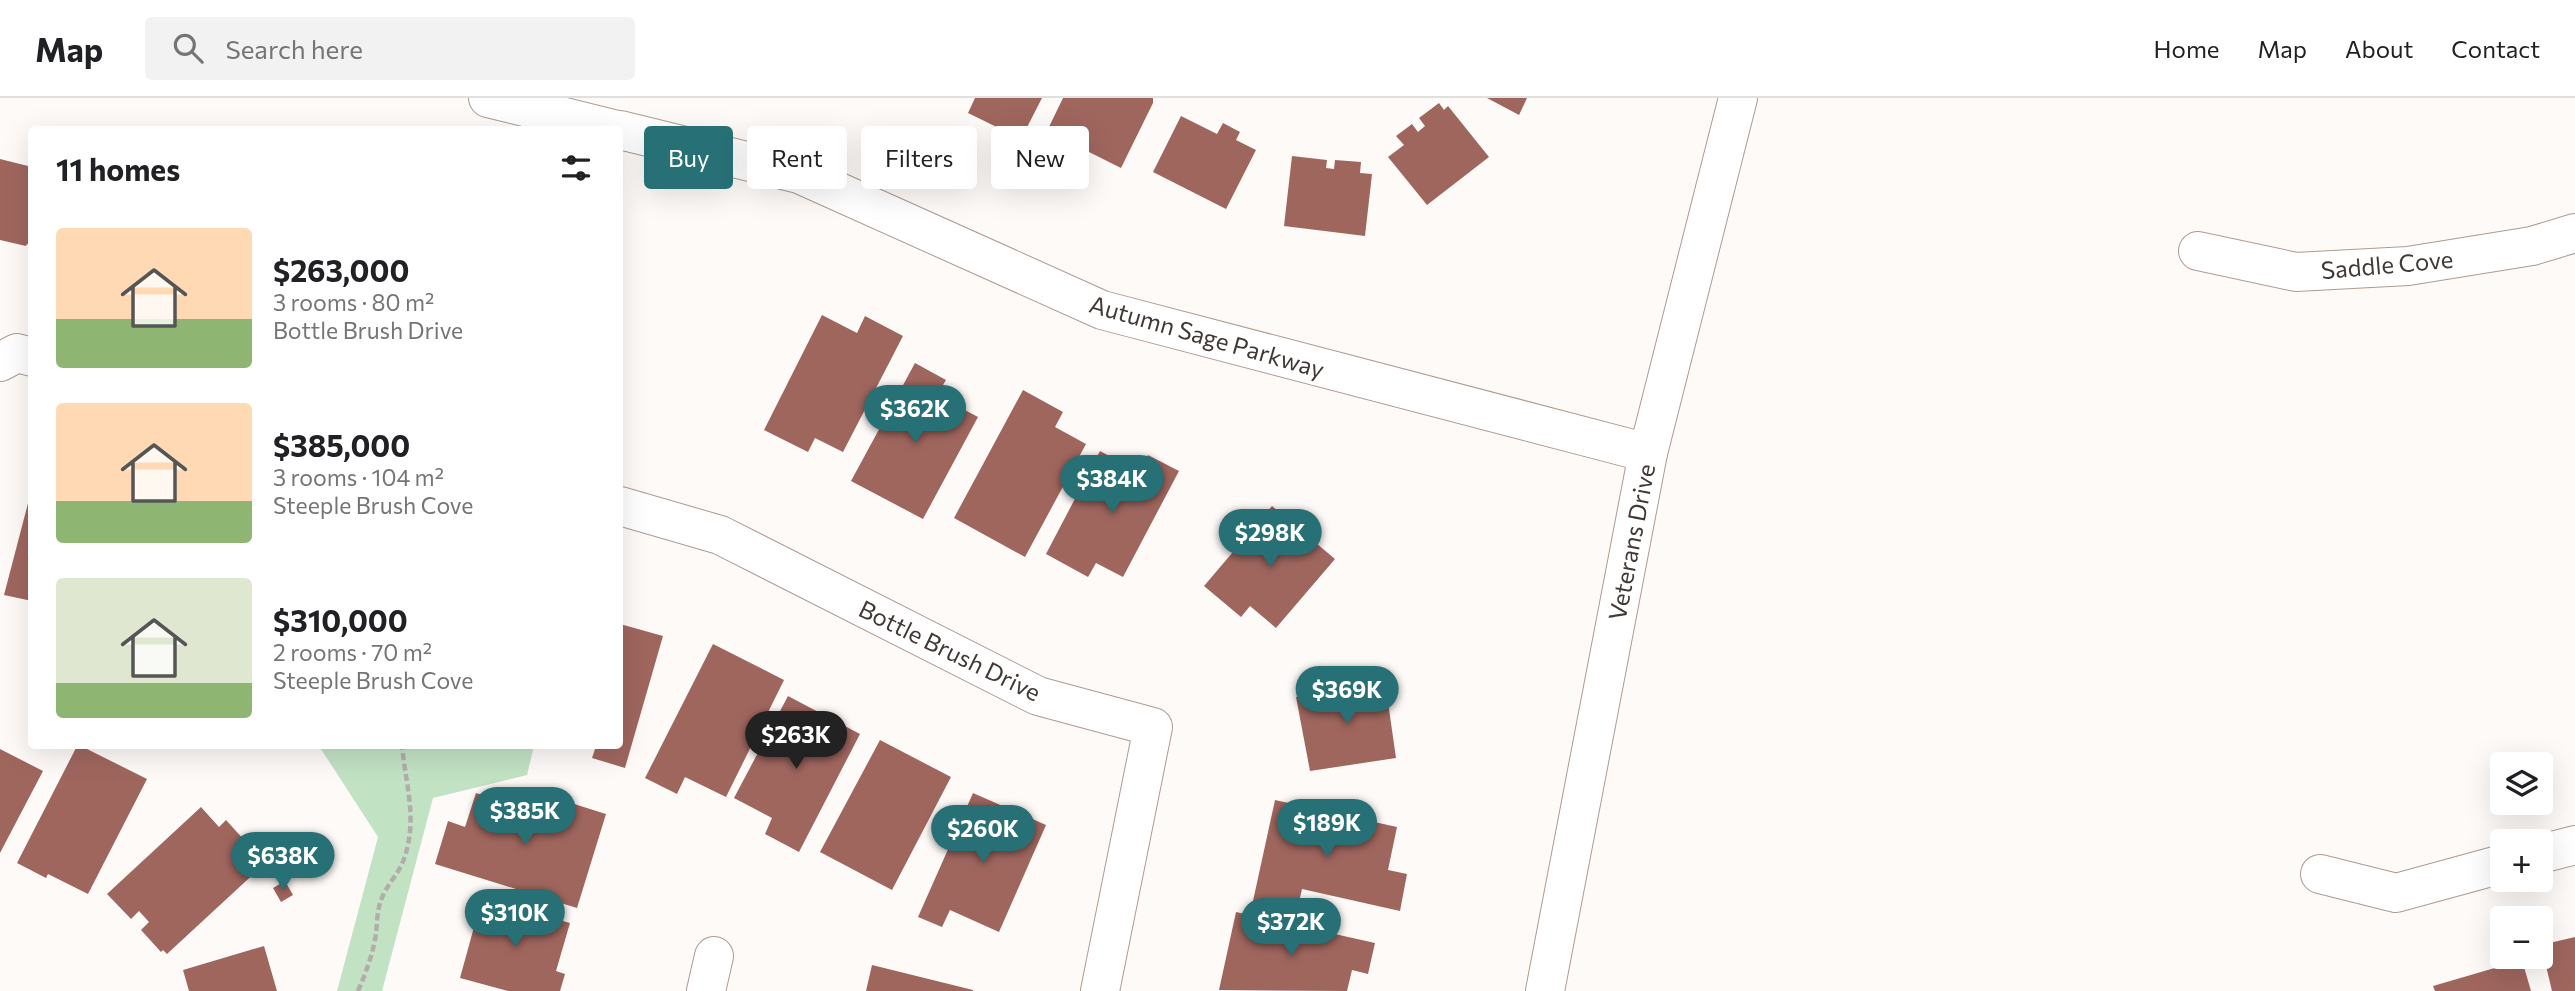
<!DOCTYPE html>
<meta charset="utf-8">
<style>
body{margin:0;font-family:Commissioner,sans-serif;background:#f2f2f2;color:#202124;height:100vh;display:flex;flex-direction:column;font-size:26px;white-space:nowrap}
*{box-sizing:border-box;margin:0}
p{font-size:23px;color:#757577}
.icon{flex:none;width:38px;height:38px;fill:none;stroke:currentColor;stroke-width:2;stroke-linecap:round;stroke-linejoin:round}
.map{position:relative;flex:1;overflow:hidden}
.panel{position:absolute;left:28px;top:28px;width:595px;height:623px;display:flex;flex-direction:column;background:#fff;border-radius:7px;box-shadow:0 7px 28px #0002}
.panel>*{flex:none}
.hud{position:absolute;left:644px;top:28px;width:665px;height:63px;display:flex;gap:14px}
.buttons{position:absolute;left:2490px;top:654px;display:grid;gap:14px}
.buttons a{display:grid;place-items:center;width:63px;height:63px;border-radius:7px;background:#fff;box-shadow:0 7px 28px #0002;font-size:35px}
.price{position:absolute;translate:-50% -60px;padding:0 16px;border-radius:24px;background:#267076;color:#fff;font-size:23px;line-height:46px;filter:drop-shadow(0 2px 4px #0008)}
.price::after{content:'';position:absolute;left:50%;top:42px;width:21px;height:16px;margin-left:-10px;background:inherit;clip-path:polygon(0 0,100% 0,50% 100%)}
.price.selected{background:#222;color:#fff}
ul{padding:0;list-style:none}
li{display:flex;align-items:center;gap:21px;height:175px;padding:0 28px}
li span{display:grid;place-items:center;flex:none;width:196px;height:140px;border-radius:7px;color:#555}
li>.icon{margin-inline-start:auto}
span .icon{width:84px;height:84px;fill:#fffc;stroke-width:1}
li b{font-size:30px}
h2{display:flex;justify-content:space-between;align-items:center;height:84px;padding:0 28px;font-size:30px}
.pill{padding:0 24px;border-radius:7px;background:#fff;box-shadow:0 7px 28px #0002;font-size:24px;line-height:63px}
.pill.selected{background:#267076;color:#fff}
header{display:flex;align-items:center;gap:42px;box-sizing:border-box;height:98px;padding:0 35px;background:#fff;border-bottom:2px solid #e0e0e0}
header strong{font-size:33px}
nav{display:flex;gap:38px;margin-inline-start:auto;font-size:24px}
.search{width:490px;height:63px;background:#f2f2f2;display:flex;align-items:center;gap:18px;box-sizing:border-box;padding:0 24px;border-radius:7px;color:#757577;font-size:26px}
.map>svg:first-child{display:block}
.green{fill:#c2e2c4}
.building{fill:#9f665e}
.lines{fill:none;stroke-linecap:round;stroke-linejoin:round}
.street-casing{stroke:#ae9b90;stroke-width:40}
.secondary-casing{stroke:#ae9b90;stroke-width:40}
.path{stroke:#b3adaa;stroke-width:4.5;stroke-dasharray:7 3.5;stroke-linecap:butt}
.street{stroke:#fff;stroke-width:38}
.secondary{stroke:#fff;stroke-width:38}
.labels{text-anchor:middle;dominant-baseline:central;stroke-width:7;stroke-linejoin:round;paint-order:stroke}
.street-label{font-size:24px;fill:#413935;stroke:#fff}
</style>
<header>
<strong>Map</strong>
<div class="search"><svg class="icon" aria-label="search" viewBox="0 0 24 24"><circle cx="10" cy="10" r="6"/><path d="M15 15l6 6"/></svg>Search here</div>
<nav><a>Home</a><a>Map</a><a>About</a><a>Contact</a></nav>
</header>
<div class="map">
<svg width="2575" height="893" viewBox="0 0 2575 893">
<rect width="100%" height="100%" fill="#fefaf8"/>
<path class="green" d="M 319,648 L 534,648 L 527,677 L 433,700 L 382,893 L 337,893 L 378,739 Z"/>
<path class="building" d="M 975,0 L 1042,0 L 1021,41 L 968,15 Z
M 1063,0 L 1153,0 L 1153,5 L 1121,70 L 1047,33 Z
M 1487,0 L 1527,0 L 1519,17 Z
M 1439,5 L 1444,12 L 1448,8 L 1489,59 L 1427,107 L 1388,59 L 1404,47 L 1396,38 L 1412,26 L 1418,34 L 1425,28 L 1419,20 Z
M 1181,18 L 1217,36 L 1223,25 L 1240,34 L 1236,42 L 1256,52 L 1226,111 L 1153,74 Z
M 1292,58 L 1327,62 L 1326,70 L 1334,71 L 1335,62 L 1361,64 L 1360,75 L 1372,76 L 1365,138 L 1284,128 Z
M 0,61 L 32,69 L 32,147 L 27,146 L 26,148 L 0,142 Z
M 822,217 L 857,235 L 865,218 L 903,238 L 843,354 L 815,340 L 808,354 L 764,332 Z
M 915,265 L 946,282 L 937,297 L 978,319 L 923,421 L 851,383 Z
M 1023,292 L 1063,314 L 1055,329 L 1086,346 L 1025,459 L 954,420 Z
M 1100,353 L 1139,374 L 1148,357 L 1179,373 L 1123,479 L 1096,465 L 1088,479 L 1046,456 Z
M 32,390 L 32,503 L 4,497 Z
M 1272,408 L 1335,461 L 1276,530 L 1250,508 L 1241,519 L 1204,488 Z
M 620,526 L 663,538 L 625,670 L 592,660 L 596,648 L 620,648 Z
M 713,546 L 784,582 L 726,699 L 685,679 L 677,696 L 645,680 Z
M 1385,583 L 1396,660 L 1310,673 L 1296,599 L 1312,597 L 1312,594 Z
M 788,598 L 860,636 L 799,754 L 765,736 L 772,720 L 734,700 Z
M 880,642 L 951,679 L 892,792 L 820,754 Z
M 77,648 L 81,648 L 147,681 L 88,796 L 48,776 L 46,780 L 17,765 Z
M 0,651 L 43,673 L 0,755 Z
M 476,695 L 550,718 L 555,700 L 606,716 L 577,810 L 435,766 L 448,723 L 465,729 Z
M 973,695 L 1046,727 L 999,834 L 950,812 L 942,829 L 918,819 Z
M 1275,702 L 1397,729 L 1388,772 L 1407,776 L 1400,813 L 1302,791 L 1297,813 L 1253,803 Z
M 201,709 L 219,729 L 226,722 L 246,744 L 241,749 L 260,770 L 167,856 L 163,852 L 161,854 L 141,832 L 149,824 L 139,813 L 131,821 L 107,796 Z
M 285,783 L 293,797 L 281,804 L 273,790 Z
M 482,800 L 570,825 L 556,873 L 565,876 L 560,893 L 508,893 L 460,880 Z
M 1236,814 L 1375,845 L 1368,876 L 1352,872 L 1347,893 L 1219,892 Z
M 2575,839 L 2575,893 L 2552,893 L 2541,847 Z
M 264,848 L 277,893 L 189,893 L 183,872 Z
M 2522,862 L 2531,893 L 2435,893 L 2433,888 Z
M 872,867 L 973,892 L 973,893 L 866,893 Z"/>
<g class="lines">
<defs>
<path id="street" d="M 488,0 L 617,32
M 620,32 L 799,76 L 1102,212 L 1648,355
M 2198,153 L 2296,174 L 2408,168 L 2532,148 L 2575,135
M 0,264 L 17,255 L 32,259
M 620,408 L 720,437 L 1038,598 L 1153,629 L 1100,893
M 2541,756 L 2575,747
M 2320,776 L 2396,795 L 2502,766
M 706,893 L 714,858"/>
<path id="secondary" d="M 1545,893 L 1648,355 L 1738,0"/>
</defs>
<use href="#street" class="street-casing"/>
<use href="#secondary" class="secondary-casing"/>
<path class="path" d="M 358,893 C 366,875 373,855 376,836 C 377,827 377,817 379,809 C 384,789 395,781 402,766 C 419,725 406,689 402,648"/>
<use href="#street" class="street"/>
<use href="#secondary" class="secondary"/>
</g>
<g class="labels">
<g class="street-label">
<text transform="translate(2387 166) rotate(-5)">Saddle Cove</text>
<text transform="translate(1207 238) rotate(16)">Autumn Sage Parkway</text>
<text transform="translate(1631 444) rotate(-79)">Veterans Drive</text>
<text transform="translate(950 552) rotate(26)">Bottle Brush Drive</text>
</g>
</g>
</svg>
<div class="buttons">
<a><svg class="icon" aria-label="layers" viewBox="0 0 24 24"><path d="M12 4l9 5-9 5-9-5zM3 14l9 5 9-5"/></svg></a>
<a>+</a>
<a>−</a>
</div>
<b class="price" style="left:915px;top:347px">$362K</b>
<b class="price" style="left:1112px;top:417px">$384K</b>
<b class="price" style="left:1270px;top:471px">$298K</b>
<b class="price" style="left:1347px;top:628px">$369K</b>
<b class="price selected" style="left:796px;top:673px">$263K</b>
<b class="price" style="left:525px;top:749px">$385K</b>
<b class="price" style="left:1327px;top:761px">$189K</b>
<b class="price" style="left:983px;top:767px">$260K</b>
<b class="price" style="left:283px;top:794px">$638K</b>
<b class="price" style="left:515px;top:851px">$310K</b>
<b class="price" style="left:1291px;top:860px">$372K</b>
<div class="hud">
<a class="pill selected">Buy</a>
<a class="pill">Rent</a>
<a class="pill">Filters</a>
<a class="pill">New</a>
</div>
<section class="panel">
<h2>11 homes<svg class="icon" aria-label="filters" viewBox="0 0 24 24"><path d="M4 7h16M4 17h16"/><circle cx="9" cy="7" r="2"/><circle cx="15" cy="17" r="2"/></svg></h2>
<ul>
<li><span style="background:linear-gradient(#ffd9b3 65%,#8fb573 0)"><svg class="icon" aria-label="home" viewBox="0 0 24 24"><path d="M3 11l9-7 9 7M6 9v11h12V9"/></svg></span><div><b>$263,000</b><p>3 rooms · 80 m²</p><p>Bottle Brush Drive</p></div></li>
<li><span style="background:linear-gradient(#ffd9b3 70%,#8fb573 0)"><svg class="icon" aria-label="home" viewBox="0 0 24 24"><path d="M3 11l9-7 9 7M6 9v11h12V9"/></svg></span><div><b>$385,000</b><p>3 rooms · 104 m²</p><p>Steeple Brush Cove</p></div></li>
<li><span style="background:linear-gradient(#dfe7d0 75%,#8fb573 0)"><svg class="icon" aria-label="home" viewBox="0 0 24 24"><path d="M3 11l9-7 9 7M6 9v11h12V9"/></svg></span><div><b>$310,000</b><p>2 rooms · 70 m²</p><p>Steeple Brush Cove</p></div></li>
</ul>
</section>
</div>
